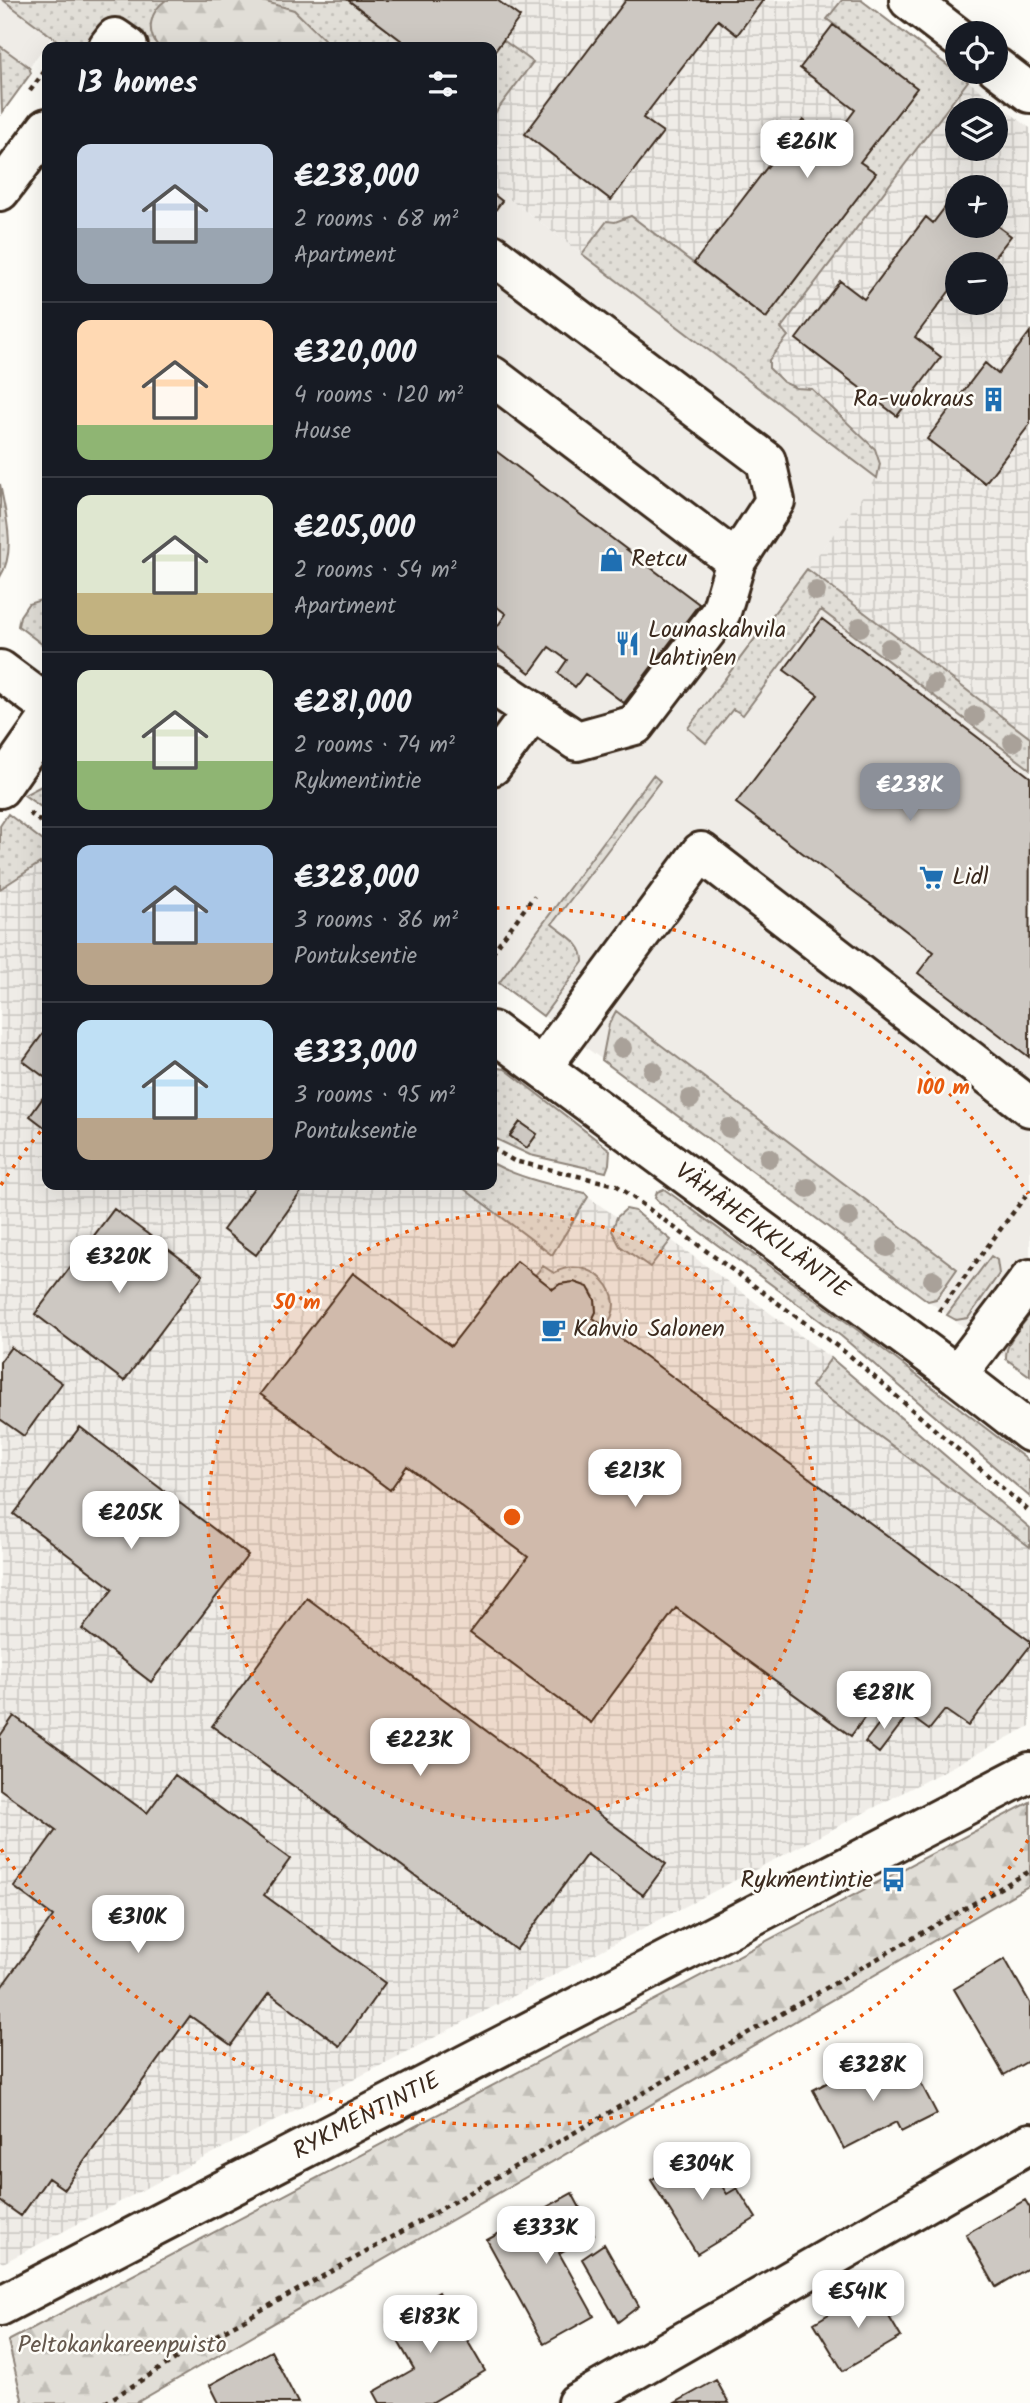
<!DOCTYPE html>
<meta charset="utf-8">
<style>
body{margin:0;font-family:Kalam,sans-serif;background:#242831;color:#f1f3f6;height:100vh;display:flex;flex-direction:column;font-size:26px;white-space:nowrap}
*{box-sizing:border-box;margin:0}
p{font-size:23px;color:#9ea1a6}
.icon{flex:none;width:38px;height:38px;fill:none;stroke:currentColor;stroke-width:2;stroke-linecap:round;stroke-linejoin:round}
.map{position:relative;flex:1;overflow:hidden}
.side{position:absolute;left:42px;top:42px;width:455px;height:1148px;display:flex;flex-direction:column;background:#171b24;border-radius:14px;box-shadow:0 7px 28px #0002}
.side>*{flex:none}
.controls{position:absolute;left:945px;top:21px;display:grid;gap:14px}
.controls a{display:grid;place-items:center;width:63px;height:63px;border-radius:50%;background:#171b24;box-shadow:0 7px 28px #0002;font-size:35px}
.price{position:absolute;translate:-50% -60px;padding:0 16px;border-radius:14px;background:#fff;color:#222;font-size:23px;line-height:46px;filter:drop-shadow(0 2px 4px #0008)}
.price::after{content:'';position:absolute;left:50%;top:42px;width:21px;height:16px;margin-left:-10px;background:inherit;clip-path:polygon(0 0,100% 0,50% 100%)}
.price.on{background:#8c9099;color:#fff}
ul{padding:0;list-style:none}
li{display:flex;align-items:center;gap:21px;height:175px;padding:0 35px}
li+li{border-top:2px solid #363941}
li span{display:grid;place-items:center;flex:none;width:196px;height:140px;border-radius:14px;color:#555}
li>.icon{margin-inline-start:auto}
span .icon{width:84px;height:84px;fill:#fffc;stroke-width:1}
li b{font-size:30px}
h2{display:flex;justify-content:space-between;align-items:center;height:84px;padding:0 35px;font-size:30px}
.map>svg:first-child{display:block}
.built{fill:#efece7}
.industrial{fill:url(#industrial-grid);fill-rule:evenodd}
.green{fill:url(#green-dots);stroke:#8e847a;stroke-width:2;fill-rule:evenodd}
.forest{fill:url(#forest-firs);stroke:#8e847a;stroke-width:2}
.building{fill:#cdc8c2;stroke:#3b2a1e;stroke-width:2}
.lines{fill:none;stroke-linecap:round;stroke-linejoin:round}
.minor-casing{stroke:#3b2a1e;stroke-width:44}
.path{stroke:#3b2a1e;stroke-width:4.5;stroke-dasharray:5 5;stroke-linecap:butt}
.minor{stroke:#fdfcf7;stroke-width:38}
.tree{fill:#a9a199}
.ring{fill:none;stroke:#e8590c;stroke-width:3.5;stroke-dasharray:3.5 7}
.labels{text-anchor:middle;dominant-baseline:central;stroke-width:5;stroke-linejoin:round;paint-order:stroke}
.poi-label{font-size:24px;fill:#3b2a1e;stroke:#fdfcf7;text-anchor:start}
.street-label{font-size:24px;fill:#3b2a1e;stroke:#fdfcf7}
.park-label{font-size:24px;fill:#64574c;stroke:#fdfcf7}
.centre{fill:#e8590c;stroke:#fdfcf7;stroke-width:3.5}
.ring-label{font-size:21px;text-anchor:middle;font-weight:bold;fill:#e8590c;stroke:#fdfcf7;stroke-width:5;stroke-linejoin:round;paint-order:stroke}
</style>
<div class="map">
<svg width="1030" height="2403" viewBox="0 0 1030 2403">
<defs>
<pattern id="industrial-grid" width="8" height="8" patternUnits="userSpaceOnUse" patternTransform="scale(1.75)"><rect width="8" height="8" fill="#efece7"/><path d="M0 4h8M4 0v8" fill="none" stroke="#cecbc6"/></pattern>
<pattern id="green-dots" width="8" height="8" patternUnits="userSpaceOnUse" patternTransform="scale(1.75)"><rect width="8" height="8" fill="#e1ded7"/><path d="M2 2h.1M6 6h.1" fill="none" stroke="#c2bfb8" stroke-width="1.8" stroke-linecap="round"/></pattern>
<pattern id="forest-firs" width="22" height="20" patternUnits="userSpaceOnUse" patternTransform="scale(1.75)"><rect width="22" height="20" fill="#e1ded7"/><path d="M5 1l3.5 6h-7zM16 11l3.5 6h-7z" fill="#c2bfb8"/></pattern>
</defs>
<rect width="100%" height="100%" fill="#fdfcf7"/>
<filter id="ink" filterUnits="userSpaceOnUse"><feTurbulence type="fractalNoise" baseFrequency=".0143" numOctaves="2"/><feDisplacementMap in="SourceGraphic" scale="14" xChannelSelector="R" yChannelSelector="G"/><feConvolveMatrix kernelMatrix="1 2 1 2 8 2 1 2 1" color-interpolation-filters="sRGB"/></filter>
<g filter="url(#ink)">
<path class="built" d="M 0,0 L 3,0 L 52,37 L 0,105 Z
M 492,186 L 877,478 L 807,569 L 1030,738 L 1030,1376 L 492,978 Z"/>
<path class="industrial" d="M 348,0 L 861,0 L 1030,128 L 1030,738 L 807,569 L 876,478 L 492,186 L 492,117 L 495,112 L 492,109 L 492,47 L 410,47 ZM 957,110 L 996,110 L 996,149 L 957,149 ZM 957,187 L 996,187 L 996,226 L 957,226 ZM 957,264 L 996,264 L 996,303 L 957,303 Z
M 40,863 L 47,868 L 47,1185 L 459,1185 L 579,1213 L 588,1197 L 617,1217 L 612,1231 L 651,1267 L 671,1240 L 831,1358 L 811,1386 L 1030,1547 L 1030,1726 L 3,2263 L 0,2261 L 0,889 Z"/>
<path class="green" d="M 3,0 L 348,0 L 410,47 L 66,47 Z
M 842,0 L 861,0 L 968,81 L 781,328 L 788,336 L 769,360 L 769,368 L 783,382 L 796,388 L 812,389 L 875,449 L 880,464 L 877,478 L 582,254 L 607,221 L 615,222 L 631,216 L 766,318 L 875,174 L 860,162 L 916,88 L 827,19 Z
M 503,40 L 533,62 L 492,117 L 492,55 Z
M 0,46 L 29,67 L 31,73 L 2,113 Z
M 0,484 C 5,512 17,551 0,577 Z
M 807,569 L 1030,738 L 1030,769 L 821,610 L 743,715 L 733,709 L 706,743 L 688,728 Z
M 47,598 L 47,648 L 18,626 L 20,616 L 28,604 Z
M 653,775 L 660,781 L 552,924 C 565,935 584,943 583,962 L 543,1016 L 499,983 Z
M 47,783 L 47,811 L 24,795 Z
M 8,814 L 47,844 L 47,868 L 40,863 L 0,889 L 0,826 Z
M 616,1011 L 957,1269 L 936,1299 L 928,1301 L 602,1060 L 609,1024 Z
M 492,1067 L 505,1069 L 610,1150 L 609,1164 L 606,1172 L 530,1155 L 492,1137 ZM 520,1122 L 537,1134 L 527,1148 L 510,1136 Z
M 492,1163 C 521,1179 553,1185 585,1193 L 588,1197 L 552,1255 L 459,1185 L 492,1185 Z
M 664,1189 L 863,1334 L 1030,1462 L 1030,1497 L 841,1336 L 658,1201 L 655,1198 L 657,1192 Z
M 626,1209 L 635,1211 L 671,1240 L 650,1267 L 620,1246 L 612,1231 L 617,1217 Z
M 991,1256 L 997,1260 L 999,1274 L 968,1318 L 956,1320 L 947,1315 Z
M 543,1266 L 554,1273 C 589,1252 633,1295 605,1327 L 593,1318 C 605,1291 575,1272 553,1289 L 535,1275 Z
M 1030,1315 L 1030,1376 L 1006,1359 C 1005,1342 1020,1328 1030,1315 Z
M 831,1358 L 1030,1528 L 1030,1547 L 811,1386 Z"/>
<path class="forest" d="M 166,0 L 259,0 L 294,10 L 332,47 L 159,47 C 145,32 150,11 166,0 Z
M 1030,1802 L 1030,1885 L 136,2403 L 23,2403 L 8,2341 Z"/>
<path class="building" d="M 348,0 L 497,0 L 520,17 L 492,55 L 492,47 L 410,47 Z
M 626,0 L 763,0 L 737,35 L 718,20 L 643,118 L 663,132 L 611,200 L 525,134 Z
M 833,25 L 917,88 L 860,162 L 876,173 L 766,318 L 694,263 L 803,120 L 832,141 L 855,110 L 800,68 Z
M 492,193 L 502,201 L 492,215 Z
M 955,194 L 957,195 L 957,226 L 996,225 L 1011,236 L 989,264 L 985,264 L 975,257 L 970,264 L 957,264 L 957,281 L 915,337 L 941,357 L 897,416 L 796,339 L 840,281 L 864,299 L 926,217 L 933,223 Z
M 1030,332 L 1030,424 L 985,483 L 927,439 L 985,363 L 998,374 Z
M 492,448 L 699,604 L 624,703 L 585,674 L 575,687 L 558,673 L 567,660 L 549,647 L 530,673 L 492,644 L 492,634 L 506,614 L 492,603 Z
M 822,619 L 1030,777 L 1029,1057 L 918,973 L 934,952 L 736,803 L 818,695 L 784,670 Z
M 47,1028 L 47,1079 L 23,1061 Z
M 47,1092 L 47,1129 L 30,1116 Z
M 520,1122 L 537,1134 L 527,1148 L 510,1136 Z
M 256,1185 L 306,1185 L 256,1255 L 223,1230 Z
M 114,1209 L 203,1275 L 124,1381 L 35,1314 Z
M 517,1261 L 553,1289 L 560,1284 L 574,1282 L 588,1287 L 595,1300 L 596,1312 L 593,1318 L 1030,1641 L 1030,1646 L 968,1726 L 945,1710 L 929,1730 L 881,1695 L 851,1736 L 676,1608 L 591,1723 L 470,1633 L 528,1557 L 407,1466 L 390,1490 L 260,1394 L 353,1273 L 451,1346 Z
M 11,1347 L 62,1383 L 24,1436 L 0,1419 L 0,1362 Z
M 80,1427 L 248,1555 L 151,1682 L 82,1629 L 113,1589 L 14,1514 Z
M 307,1598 L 666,1864 L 643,1895 L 587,1854 L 516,1950 L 212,1726 Z
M 890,1709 L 904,1720 L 879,1753 L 865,1742 Z
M 14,1716 L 147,1813 L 175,1775 L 290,1859 L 264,1895 L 385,1983 L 340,2046 L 269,1993 L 231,2045 L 190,2016 L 64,2189 L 48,2178 L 21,2216 L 0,2201 L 0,1989 L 53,1916 L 14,1887 L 56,1830 L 0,1789 L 0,1736 Z
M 1005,1959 L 1030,2003 L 1030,2060 L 1004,2075 L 954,1989 Z
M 871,2060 L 883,2082 L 912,2066 L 937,2114 L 901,2132 L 896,2122 L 844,2149 L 813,2090 Z
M 699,2150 L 727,2194 L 737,2188 L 756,2218 L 697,2254 L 651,2180 Z
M 572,2193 L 594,2234 L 559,2253 L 594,2316 L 544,2344 L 487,2240 Z
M 1025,2200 L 1030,2208 L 1030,2267 L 996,2287 L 966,2234 Z
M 604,2244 L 639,2306 L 618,2322 L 582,2259 Z
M 872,2288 L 901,2337 L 843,2371 L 814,2323 Z
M 439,2292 L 485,2371 L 431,2403 L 380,2403 L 374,2392 L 414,2369 L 387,2322 Z
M 271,2351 L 298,2403 L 219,2403 L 210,2385 Z
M 716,2380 L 729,2403 L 675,2403 Z"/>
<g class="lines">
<defs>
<g id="minor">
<path d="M 909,0 L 957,37"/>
<path d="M 108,47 L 115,38 L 128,47"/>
<path d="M 996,67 L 1030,93"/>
<path d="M 0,191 L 47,128"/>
<path d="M 492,254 L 766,461 L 775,501 L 736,561 L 721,612 L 635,725 L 577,741 L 492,684"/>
<path d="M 492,376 L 736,561"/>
<path d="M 0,670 L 47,705"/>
<path d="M 492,766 L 533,711"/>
<path d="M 0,788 L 47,721"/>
<path id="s1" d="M 492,1031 L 957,1375 L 1030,1432"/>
<path d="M 542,1067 L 701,852 L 1030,1107"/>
<path d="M 957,1375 L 1030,1279"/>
<path id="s2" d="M 0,2306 L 1030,1772"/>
<path d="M 577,2403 L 1030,2143"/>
</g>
</defs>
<use href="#minor" class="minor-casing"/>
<path class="path" d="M 30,91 L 47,68
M 29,813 L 47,826
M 492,953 L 534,896
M 492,1148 L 514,1161 L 616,1185 L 849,1355 L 1030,1512
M 939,1311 L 1030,1190
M 105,2403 L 193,2348 L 368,2251 L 1030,1871"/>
<use href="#minor" class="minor"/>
</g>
<g class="tree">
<circle cx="816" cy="591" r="10"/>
<circle cx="860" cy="627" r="10"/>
<circle cx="889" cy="648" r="10"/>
<circle cx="934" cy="684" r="10"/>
<circle cx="975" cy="716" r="10"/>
<circle cx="1013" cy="742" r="10"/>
<circle cx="622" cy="1048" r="10"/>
<circle cx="653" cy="1071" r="10"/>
<circle cx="690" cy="1099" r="10"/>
<circle cx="729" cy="1128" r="10"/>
<circle cx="769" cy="1158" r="10"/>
<circle cx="808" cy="1188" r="10"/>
<circle cx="849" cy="1217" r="10"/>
<circle cx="887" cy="1247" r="10"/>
<circle cx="933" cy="1280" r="10"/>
</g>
</g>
<circle cx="512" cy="1517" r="304" fill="#e8590c" fill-opacity=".12"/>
<g class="ring">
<circle cx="512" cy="1517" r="304"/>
<path d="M1028 1840A609 609 0 0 1 1 1849M1 1185A609 609 0 0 1 45 1126M496 908A609 609 0 0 1 1028 1194"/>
</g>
<defs>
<symbol id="building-bare" viewBox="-9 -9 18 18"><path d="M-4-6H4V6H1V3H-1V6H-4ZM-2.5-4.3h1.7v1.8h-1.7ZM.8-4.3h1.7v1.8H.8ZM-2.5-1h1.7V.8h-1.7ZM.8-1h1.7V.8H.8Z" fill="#1f6fb2" stroke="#fdfcf7" stroke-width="2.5" paint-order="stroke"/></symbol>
<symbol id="shop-bare" viewBox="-9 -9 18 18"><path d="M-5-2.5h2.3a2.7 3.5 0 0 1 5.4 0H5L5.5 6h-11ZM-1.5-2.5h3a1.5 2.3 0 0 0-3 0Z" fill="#1f6fb2" stroke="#fdfcf7" stroke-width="2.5" paint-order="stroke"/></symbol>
<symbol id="restaurant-bare" viewBox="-9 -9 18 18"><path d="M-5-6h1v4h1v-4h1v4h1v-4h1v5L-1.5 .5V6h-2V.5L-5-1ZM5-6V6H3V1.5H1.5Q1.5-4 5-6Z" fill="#1f6fb2" stroke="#fdfcf7" stroke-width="2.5" paint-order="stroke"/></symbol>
<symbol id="supermarket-bare" viewBox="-9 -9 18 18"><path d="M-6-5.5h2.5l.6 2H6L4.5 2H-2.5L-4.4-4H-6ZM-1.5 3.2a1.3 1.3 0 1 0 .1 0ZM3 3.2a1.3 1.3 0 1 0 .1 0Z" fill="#1f6fb2" stroke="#fdfcf7" stroke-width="2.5" paint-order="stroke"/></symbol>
<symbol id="cafe-bare" viewBox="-9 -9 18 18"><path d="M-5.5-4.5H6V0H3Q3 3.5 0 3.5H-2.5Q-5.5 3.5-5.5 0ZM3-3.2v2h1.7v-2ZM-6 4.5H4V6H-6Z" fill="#1f6fb2" stroke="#fdfcf7" stroke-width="2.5" paint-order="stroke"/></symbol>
<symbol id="bus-bare" viewBox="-9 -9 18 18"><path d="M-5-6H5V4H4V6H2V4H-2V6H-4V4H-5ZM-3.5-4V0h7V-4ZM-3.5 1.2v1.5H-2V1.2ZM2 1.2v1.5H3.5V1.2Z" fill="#1f6fb2" stroke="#fdfcf7" stroke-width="2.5" paint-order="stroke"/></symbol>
</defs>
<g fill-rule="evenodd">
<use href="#building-bare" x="976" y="382" width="35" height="35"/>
<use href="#shop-bare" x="594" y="542" width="35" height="35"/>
<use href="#restaurant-bare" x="610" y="626" width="35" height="35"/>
<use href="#supermarket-bare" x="914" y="860" width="35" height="35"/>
<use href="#cafe-bare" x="536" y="1312" width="35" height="35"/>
<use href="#bus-bare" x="876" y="1862" width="35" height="35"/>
</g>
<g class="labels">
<g class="poi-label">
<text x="974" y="399" text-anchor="end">Ra-vuokraus</text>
<text x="631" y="559">Retcu</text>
<text x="648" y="630">Lounaskahvila<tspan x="648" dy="28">Lahtinen</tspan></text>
<text x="952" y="877">Lidl</text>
<text x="573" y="1329">Kahvio Salonen</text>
<text x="873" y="1880" text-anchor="end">Rykmentintie</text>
</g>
<g class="street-label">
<text stroke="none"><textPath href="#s1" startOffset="336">VÄHÄHEIKKILÄNTIE</textPath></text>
<text stroke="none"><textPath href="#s2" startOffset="413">RYKMENTINTIE</textPath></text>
</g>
<g class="park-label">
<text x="122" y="2345">Peltokankareenpuisto</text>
</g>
</g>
<circle cx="512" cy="1517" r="10" class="centre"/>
<g class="ring-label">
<text x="943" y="1094">100 m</text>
<text x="297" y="1309">50 m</text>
</g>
</svg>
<div class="controls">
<a><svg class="icon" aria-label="locate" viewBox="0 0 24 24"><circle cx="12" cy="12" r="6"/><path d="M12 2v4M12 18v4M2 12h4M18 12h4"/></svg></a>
<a><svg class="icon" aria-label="layers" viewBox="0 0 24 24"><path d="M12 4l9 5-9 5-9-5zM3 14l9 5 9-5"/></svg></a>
<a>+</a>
<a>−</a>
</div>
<b class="price" style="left:807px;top:180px">€261K</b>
<b class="price on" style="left:910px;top:823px">€238K</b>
<b class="price" style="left:119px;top:1295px">€320K</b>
<b class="price" style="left:635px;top:1509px">€213K</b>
<b class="price" style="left:131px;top:1551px">€205K</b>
<b class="price" style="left:884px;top:1731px">€281K</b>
<b class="price" style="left:420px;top:1778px">€223K</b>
<b class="price" style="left:138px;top:1955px">€310K</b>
<b class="price" style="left:873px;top:2103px">€328K</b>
<b class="price" style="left:702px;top:2202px">€304K</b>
<b class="price" style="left:546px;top:2266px">€333K</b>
<b class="price" style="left:858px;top:2330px">€541K</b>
<b class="price" style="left:430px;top:2355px">€183K</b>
<section class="side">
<h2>13 homes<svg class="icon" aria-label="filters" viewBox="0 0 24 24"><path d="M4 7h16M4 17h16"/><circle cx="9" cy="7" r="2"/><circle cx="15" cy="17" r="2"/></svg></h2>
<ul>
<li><span style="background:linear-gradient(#c9d6e8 60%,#9aa5b1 0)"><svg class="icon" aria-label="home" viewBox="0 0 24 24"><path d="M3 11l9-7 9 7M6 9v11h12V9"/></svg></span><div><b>€238,000</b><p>2 rooms · 68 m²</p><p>Apartment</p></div></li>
<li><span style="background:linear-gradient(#ffd9b3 75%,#8fb573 0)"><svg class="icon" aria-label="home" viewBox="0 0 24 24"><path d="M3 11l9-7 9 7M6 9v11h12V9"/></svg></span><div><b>€320,000</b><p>4 rooms · 120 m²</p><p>House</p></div></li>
<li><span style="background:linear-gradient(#dfe7d0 70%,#c2b280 0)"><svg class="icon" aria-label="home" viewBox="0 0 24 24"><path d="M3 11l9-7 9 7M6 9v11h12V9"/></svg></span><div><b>€205,000</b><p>2 rooms · 54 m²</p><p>Apartment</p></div></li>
<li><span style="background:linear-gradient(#dfe7d0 65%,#8fb573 0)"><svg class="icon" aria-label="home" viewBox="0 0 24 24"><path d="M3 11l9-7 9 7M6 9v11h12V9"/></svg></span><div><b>€281,000</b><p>2 rooms · 74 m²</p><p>Rykmentintie</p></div></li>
<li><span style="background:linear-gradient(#a9c7e8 70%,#b9a48a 0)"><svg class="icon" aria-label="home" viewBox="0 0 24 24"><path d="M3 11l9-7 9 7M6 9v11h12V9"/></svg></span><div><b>€328,000</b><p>3 rooms · 86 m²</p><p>Pontuksentie</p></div></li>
<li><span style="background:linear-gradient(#bfe0f5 70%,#b9a48a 0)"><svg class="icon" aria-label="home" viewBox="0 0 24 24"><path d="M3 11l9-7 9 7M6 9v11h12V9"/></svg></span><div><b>€333,000</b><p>3 rooms · 95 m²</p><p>Pontuksentie</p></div></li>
</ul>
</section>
</div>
